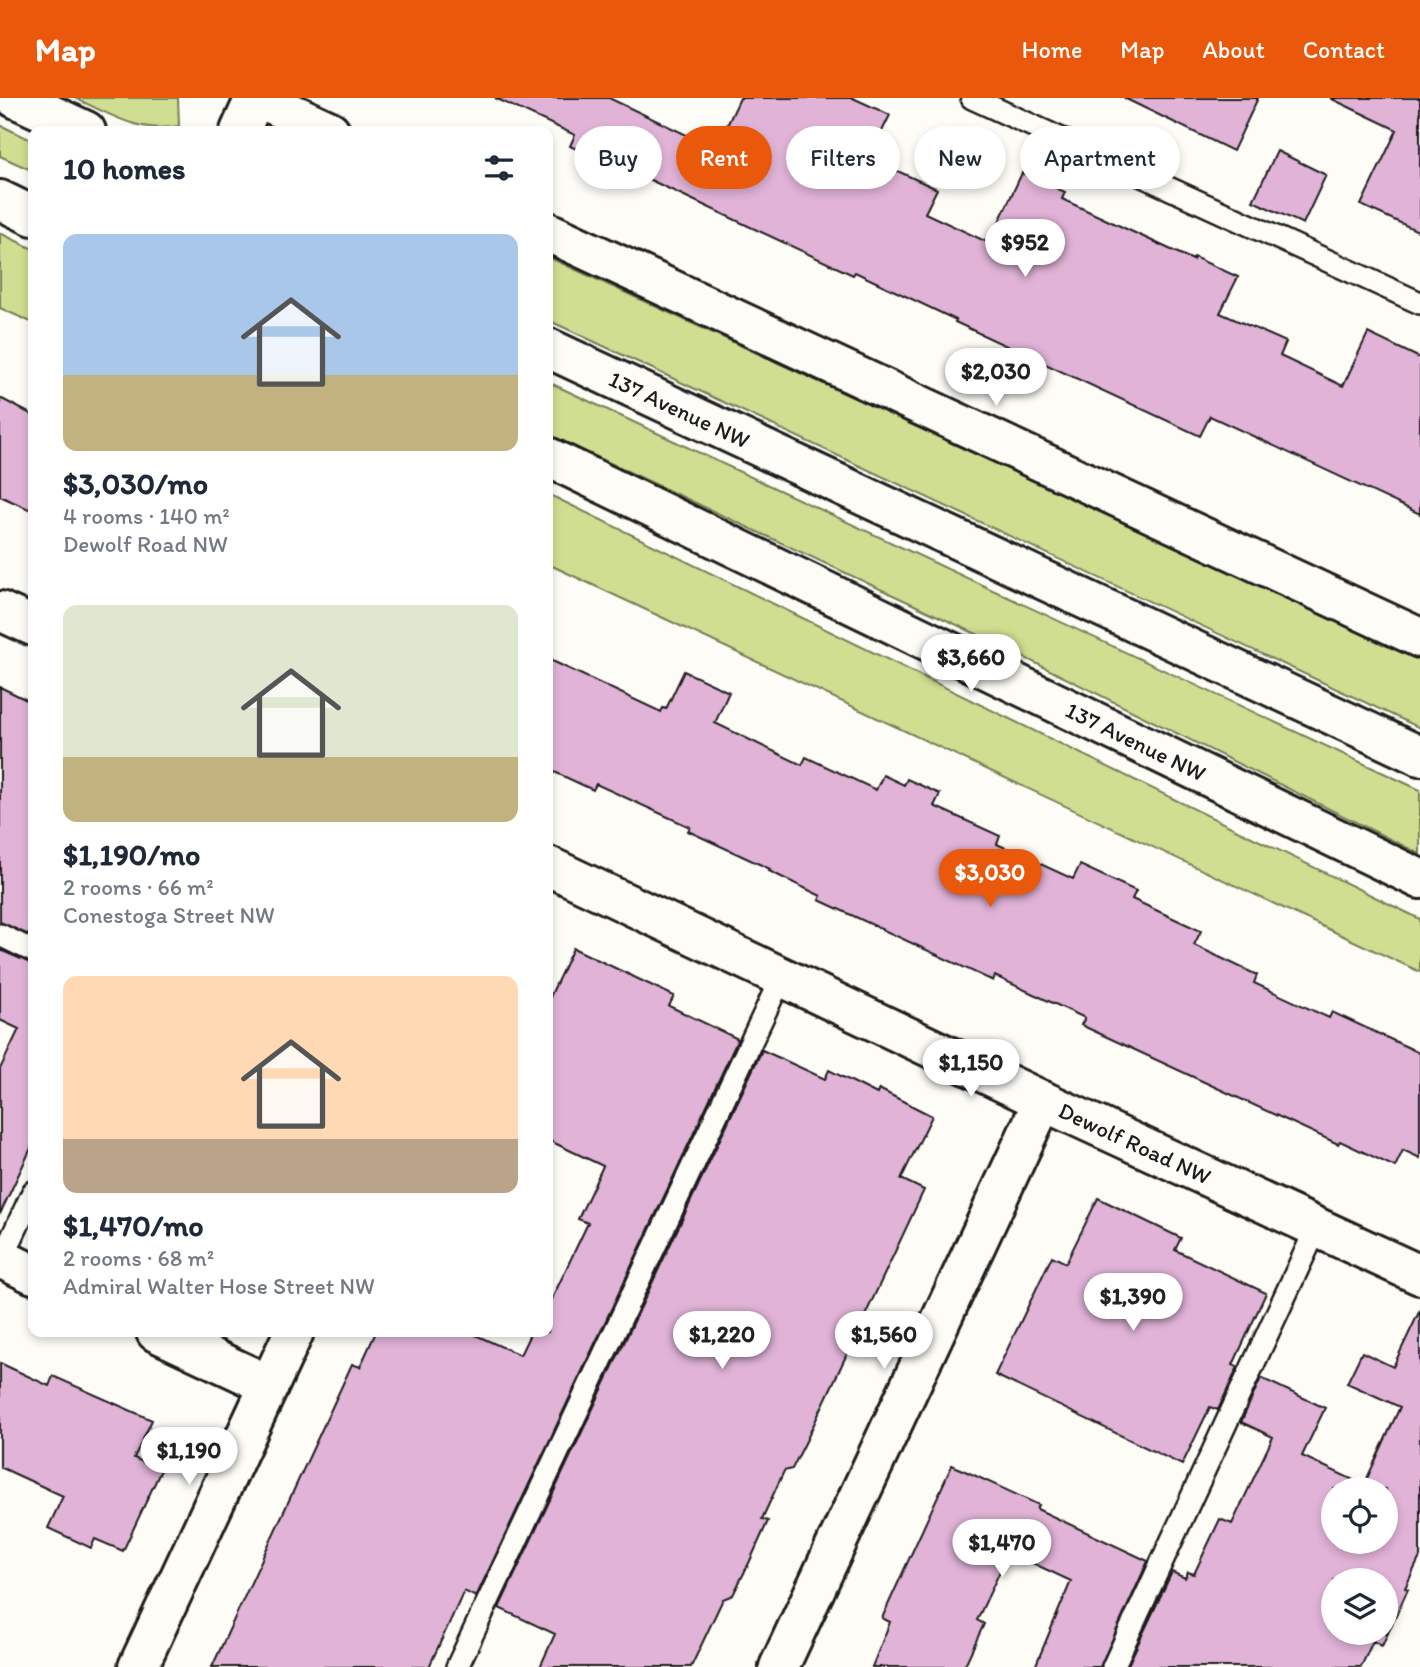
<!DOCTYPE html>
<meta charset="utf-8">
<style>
body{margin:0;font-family:Itim,sans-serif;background:#f2f2f3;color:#1f2937;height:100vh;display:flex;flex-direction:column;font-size:26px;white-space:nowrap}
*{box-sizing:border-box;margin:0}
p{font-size:23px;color:#747a83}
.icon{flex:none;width:38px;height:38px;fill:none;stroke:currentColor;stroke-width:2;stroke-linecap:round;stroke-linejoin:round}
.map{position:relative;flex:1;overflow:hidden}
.sheet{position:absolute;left:28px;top:28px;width:525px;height:1211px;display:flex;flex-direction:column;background:#fff;border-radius:14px;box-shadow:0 4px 10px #0003}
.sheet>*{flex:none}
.hud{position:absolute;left:574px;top:28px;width:665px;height:63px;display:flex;gap:14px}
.controls{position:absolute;left:1321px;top:1379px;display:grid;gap:14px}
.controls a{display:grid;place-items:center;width:77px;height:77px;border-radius:50%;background:#fff;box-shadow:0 4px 10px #0003;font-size:35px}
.price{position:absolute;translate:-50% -60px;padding:0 16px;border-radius:24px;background:#fff;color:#222;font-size:23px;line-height:46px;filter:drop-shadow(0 2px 4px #0008)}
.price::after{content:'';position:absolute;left:50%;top:42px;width:21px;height:16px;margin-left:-10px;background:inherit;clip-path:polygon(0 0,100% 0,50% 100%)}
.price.active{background:#ea580c;color:#fff}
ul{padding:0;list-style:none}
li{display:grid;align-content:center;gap:14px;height:371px;padding:0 35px}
li span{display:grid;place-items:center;height:217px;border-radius:14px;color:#555}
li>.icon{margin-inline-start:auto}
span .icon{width:126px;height:126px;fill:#fffc;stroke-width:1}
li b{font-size:30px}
h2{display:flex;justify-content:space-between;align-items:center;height:84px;padding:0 35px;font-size:30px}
.pill{padding:0 24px;border-radius:32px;background:#fff;box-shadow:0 4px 10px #0003;font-size:24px;line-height:63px}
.pill.active{background:#ea580c;color:#fff}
header{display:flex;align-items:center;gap:42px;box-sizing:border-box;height:98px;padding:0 35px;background:#ea580c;color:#fff}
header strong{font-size:33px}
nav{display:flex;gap:38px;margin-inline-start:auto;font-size:24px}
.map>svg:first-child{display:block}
.green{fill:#cfde91;stroke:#767d56;stroke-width:2}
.building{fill:#e0b3d7;stroke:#1c1c1c;stroke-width:2;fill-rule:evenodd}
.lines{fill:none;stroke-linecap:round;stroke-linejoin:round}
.service-casing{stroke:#1c1c1c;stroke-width:26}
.minor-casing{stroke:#1c1c1c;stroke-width:44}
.tertiary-casing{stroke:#1c1c1c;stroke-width:44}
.secondary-casing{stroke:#1c1c1c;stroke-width:44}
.service{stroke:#fdfcf7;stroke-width:21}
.minor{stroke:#fdfcf7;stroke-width:38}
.tertiary{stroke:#fdfcf7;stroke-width:38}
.secondary{stroke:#fdfcf7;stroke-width:38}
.labels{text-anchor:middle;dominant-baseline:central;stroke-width:5;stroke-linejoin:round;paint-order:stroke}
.street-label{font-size:23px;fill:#1c1c1c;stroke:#fdfcf7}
</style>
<header>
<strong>Map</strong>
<nav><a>Home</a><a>Map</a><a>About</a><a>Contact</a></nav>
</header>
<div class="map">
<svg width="1420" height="1569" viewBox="0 0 1420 1569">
<rect width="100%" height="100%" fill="#fdfcf7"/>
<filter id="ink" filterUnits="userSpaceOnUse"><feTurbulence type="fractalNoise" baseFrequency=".0143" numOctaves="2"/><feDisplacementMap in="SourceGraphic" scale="14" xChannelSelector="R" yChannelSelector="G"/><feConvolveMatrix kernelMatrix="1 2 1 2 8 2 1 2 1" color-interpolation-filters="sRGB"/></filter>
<g filter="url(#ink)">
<path class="green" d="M 75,0 L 178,0 L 179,28 C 140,36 109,16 75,0 Z
M 0,27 L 33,43 L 33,73 L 0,58 Z
M 0,135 L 33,151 L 33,225 L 0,210 Z
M 548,159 L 1420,561 L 1420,630 L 548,222 Z
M 548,284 L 1420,692 L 1420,756 L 985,540 L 548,336 Z
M 548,396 L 1420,821 L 1420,874 L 548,466 Z"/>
<path class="building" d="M 495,0 L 609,0 L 716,51 L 740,0 L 853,0 L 890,17 L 869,60 L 937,91 L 925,115 L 989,145 L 1022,75 L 1065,94 L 1062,101 L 1193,162 L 1194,159 L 1238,179 L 1220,215 L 1286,244 L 1280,258 L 1343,288 L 1368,235 L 1420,260 L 1420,416 L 1210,318 L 1200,338 L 955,224 L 956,222 L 855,174 L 853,177 L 646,80 L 645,83 L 570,48 L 575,37 Z
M 1124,0 L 1258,0 L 1233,53 Z
M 1330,0 L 1420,0 L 1420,134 L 1361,107 L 1397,32 Z
M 1277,53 L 1326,77 L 1303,126 L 1253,103 Z
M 0,300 L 33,317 L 33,413 L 0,398 Z
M 548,561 L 661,614 L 663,610 L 666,611 L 684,573 L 729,594 L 715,625 L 802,667 L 806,659 L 876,692 L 883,677 L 904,687 L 907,681 L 940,696 L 934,708 L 1000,738 L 997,746 L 1073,781 L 1080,767 L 1136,793 L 1132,801 L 1201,833 L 1194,847 L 1257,877 L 1254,885 L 1329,920 L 1332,914 L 1420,955 L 1420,1060 L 1403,1052 L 1395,1069 L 1340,1043 L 1338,1046 L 1081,927 L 1085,920 L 995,878 L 993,883 L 819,802 L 821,798 L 769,773 L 770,771 L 688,733 L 690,729 L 596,686 L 593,692 L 548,671 Z
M 0,589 L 33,605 L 33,839 L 0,824 Z
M 573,850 L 674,898 L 669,908 L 738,941 L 476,1499 L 464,1493 L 429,1569 L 212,1569 L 352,1266 L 360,1269 L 376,1234 L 469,1234 L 520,1257 L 531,1234 L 548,1234 L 548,1209 L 588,1125 L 578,1121 L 603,1068 L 548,1042 L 548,903 Z
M 0,852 L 33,866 L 33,1046 L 0,1116 L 0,971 L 19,931 L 0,922 Z
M 762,952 L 825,981 L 829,972 L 877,996 L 879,991 L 932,1018 L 901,1081 L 924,1092 L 806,1343 L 792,1371 L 784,1373 L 762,1421 L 768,1423 L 749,1465 L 733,1497 L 723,1501 L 691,1569 L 540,1569 L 555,1536 L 499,1510 Z
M 1098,1100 L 1181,1140 L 1175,1152 L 1266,1195 L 1233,1267 L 1238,1269 L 1218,1312 L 1210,1309 L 1182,1367 L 995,1277 L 1052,1158 L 1066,1165 Z
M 1420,1212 L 1420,1459 L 1405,1490 L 1408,1491 L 1382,1548 L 1373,1543 L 1361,1569 L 1127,1569 L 1172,1474 L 1185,1480 L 1188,1474 L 1194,1476 L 1220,1421 L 1232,1426 L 1273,1339 L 1241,1324 L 1261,1280 L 1325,1310 L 1302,1358 L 1364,1387 L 1400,1309 L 1347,1285 L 1362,1254 L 1393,1269 ZM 1334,1391 L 1386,1391 L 1386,1444 L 1334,1444 ZM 1334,1482 L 1386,1482 L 1386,1535 L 1334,1535 Z
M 0,1265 L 49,1288 L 53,1278 L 152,1322 L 134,1360 L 161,1372 L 123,1453 L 95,1441 L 91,1450 L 48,1430 L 63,1398 L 0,1369 Z
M 952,1367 L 1039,1407 L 1037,1411 L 1148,1463 L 1100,1569 L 1035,1569 L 1071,1483 L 1009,1454 L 977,1522 L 984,1526 L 964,1569 L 872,1569 L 890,1524 L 882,1520 Z"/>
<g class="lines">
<defs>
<path id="service" d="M 972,0 L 1420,205
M 0,837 L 33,853
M 2,1161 L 33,1094
M 457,1569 L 782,878
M 1113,1569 L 1317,1129"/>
<g id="minor">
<path d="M 259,0 L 330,33"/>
<path d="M 548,134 L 1420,540"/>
<path d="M 0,513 L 33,528"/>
<path id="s1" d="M 548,768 L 1043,1003 L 1420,1177"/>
<path d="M 0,1160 L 33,1176"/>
<path d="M 156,1234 L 269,1287"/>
<path d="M 138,1569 L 294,1234"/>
<path d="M 779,1569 L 1043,1003"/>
</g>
<path id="tertiary" d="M 240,33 L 255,0"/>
<g id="secondary">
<path d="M 15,0 L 86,33"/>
<path d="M 0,102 L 33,118"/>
<path id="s2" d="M 548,250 L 1420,658"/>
<path id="s3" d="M 548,359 L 1420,781"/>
</g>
</defs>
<use href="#service" class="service-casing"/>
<use href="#minor" class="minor-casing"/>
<use href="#tertiary" class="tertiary-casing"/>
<use href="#secondary" class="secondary-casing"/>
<use href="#service" class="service"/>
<use href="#minor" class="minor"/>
<use href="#tertiary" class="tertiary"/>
<use href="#secondary" class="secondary"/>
</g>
</g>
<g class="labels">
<g class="street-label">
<text stroke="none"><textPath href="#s2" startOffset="145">137 Avenue NW</textPath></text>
<text stroke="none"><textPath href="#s3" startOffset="653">137 Avenue NW</textPath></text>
<text stroke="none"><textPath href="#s1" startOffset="649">Dewolf Road NW</textPath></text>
</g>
</g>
</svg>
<div class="controls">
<a><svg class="icon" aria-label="locate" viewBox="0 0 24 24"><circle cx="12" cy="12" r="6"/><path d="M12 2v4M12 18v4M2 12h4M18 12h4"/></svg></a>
<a><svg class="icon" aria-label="layers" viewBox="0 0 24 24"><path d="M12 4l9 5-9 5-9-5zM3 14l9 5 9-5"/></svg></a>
</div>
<b class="price" style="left:1025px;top:181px">$952</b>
<b class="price" style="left:996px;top:310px">$2,030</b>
<b class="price" style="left:971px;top:596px">$3,660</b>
<b class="price active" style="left:990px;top:811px">$3,030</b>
<b class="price" style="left:971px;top:1001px">$1,150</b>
<b class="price" style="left:1133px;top:1235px">$1,390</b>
<b class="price" style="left:722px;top:1273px">$1,220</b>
<b class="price" style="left:884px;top:1273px">$1,560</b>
<b class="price" style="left:189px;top:1389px">$1,190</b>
<b class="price" style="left:1002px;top:1481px">$1,470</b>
<div class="hud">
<a class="pill">Buy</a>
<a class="pill active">Rent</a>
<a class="pill">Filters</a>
<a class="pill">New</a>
<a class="pill">Apartment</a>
</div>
<section class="sheet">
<h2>10 homes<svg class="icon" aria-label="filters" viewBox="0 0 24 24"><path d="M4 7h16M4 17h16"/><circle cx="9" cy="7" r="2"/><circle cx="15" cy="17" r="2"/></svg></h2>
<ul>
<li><span style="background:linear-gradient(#a9c7e8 65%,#c2b280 0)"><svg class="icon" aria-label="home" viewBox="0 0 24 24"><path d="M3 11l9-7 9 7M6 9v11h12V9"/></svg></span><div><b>$3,030/mo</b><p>4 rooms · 140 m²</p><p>Dewolf Road NW</p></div></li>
<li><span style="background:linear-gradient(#dfe7d0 70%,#c2b280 0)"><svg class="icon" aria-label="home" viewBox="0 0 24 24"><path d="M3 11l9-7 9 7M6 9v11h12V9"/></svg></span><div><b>$1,190/mo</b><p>2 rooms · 66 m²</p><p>Conestoga Street NW</p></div></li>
<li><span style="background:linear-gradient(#ffd9b3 75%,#b9a48a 0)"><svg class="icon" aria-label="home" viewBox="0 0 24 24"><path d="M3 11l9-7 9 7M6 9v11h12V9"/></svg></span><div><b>$1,470/mo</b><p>2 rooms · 68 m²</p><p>Admiral Walter Hose Street NW</p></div></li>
</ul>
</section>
</div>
